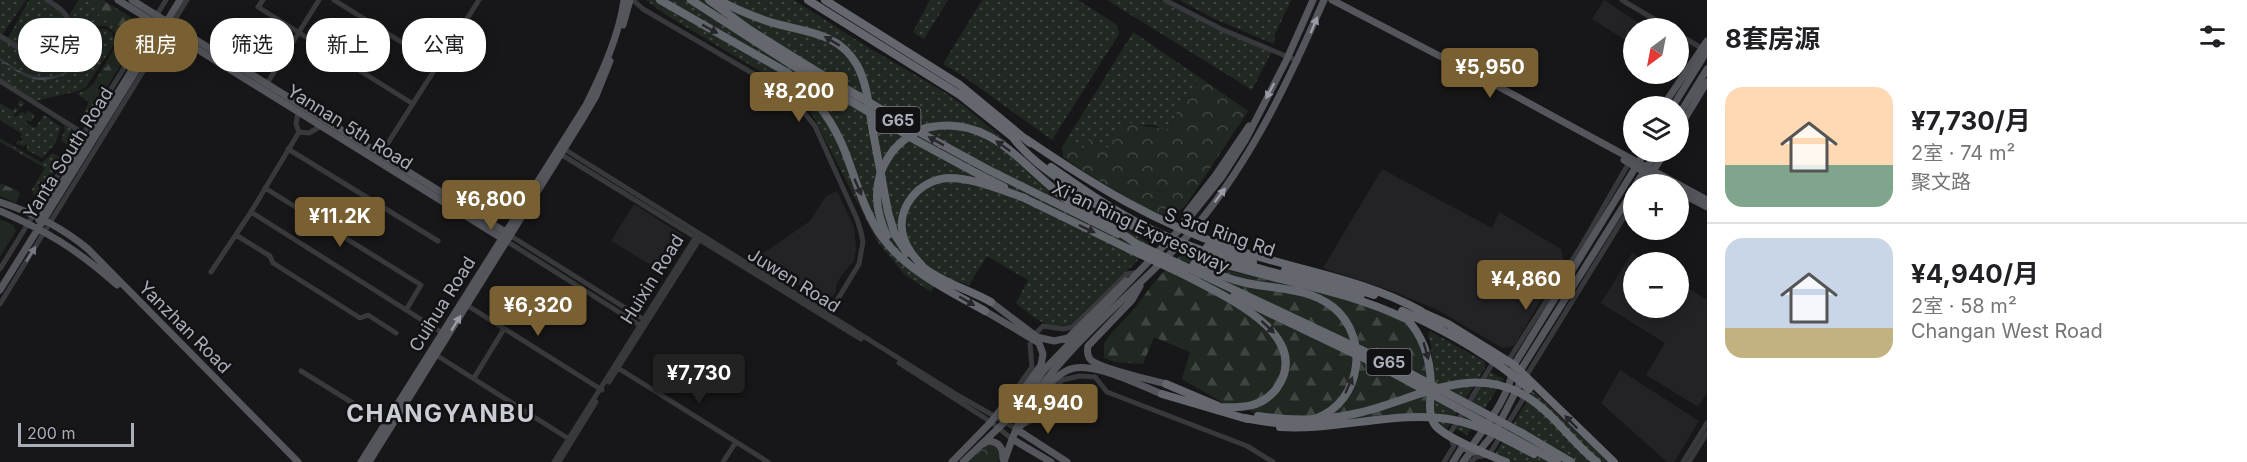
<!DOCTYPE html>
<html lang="zh">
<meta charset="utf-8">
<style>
body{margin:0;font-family:Inter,"Noto Sans SC",sans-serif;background:#f6f6f6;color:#202124;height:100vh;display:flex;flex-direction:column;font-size:22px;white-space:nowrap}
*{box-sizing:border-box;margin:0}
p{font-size:20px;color:#757577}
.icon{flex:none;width:33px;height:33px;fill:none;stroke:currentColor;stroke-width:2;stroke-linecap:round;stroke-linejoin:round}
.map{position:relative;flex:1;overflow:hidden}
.details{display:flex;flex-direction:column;background:#fff;width:540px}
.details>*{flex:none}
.banner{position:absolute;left:18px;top:18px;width:570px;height:54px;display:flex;gap:12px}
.needle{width:39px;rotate:212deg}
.fabs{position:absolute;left:1623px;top:18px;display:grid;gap:12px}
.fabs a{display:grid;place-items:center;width:66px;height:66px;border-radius:50%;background:#fff;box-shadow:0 3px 15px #0003;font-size:30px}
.scale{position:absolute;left:18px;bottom:15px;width:116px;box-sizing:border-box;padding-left:6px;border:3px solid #aaaeb8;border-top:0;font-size:16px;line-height:21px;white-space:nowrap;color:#aaaeb8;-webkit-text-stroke:4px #121214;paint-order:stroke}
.price{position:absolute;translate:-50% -51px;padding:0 14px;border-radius:6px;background:#796032;color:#fff;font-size:20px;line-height:39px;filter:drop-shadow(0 2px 3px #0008)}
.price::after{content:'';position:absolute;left:50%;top:36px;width:18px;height:14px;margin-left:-9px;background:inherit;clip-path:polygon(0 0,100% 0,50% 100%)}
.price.active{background:#222;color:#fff}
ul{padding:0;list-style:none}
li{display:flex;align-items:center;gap:18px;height:150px;padding:0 18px}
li+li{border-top:2px solid #e0e0e0}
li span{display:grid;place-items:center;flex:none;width:168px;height:120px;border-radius:18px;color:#555}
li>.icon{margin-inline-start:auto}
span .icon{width:72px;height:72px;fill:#fffc;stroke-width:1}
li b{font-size:26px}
h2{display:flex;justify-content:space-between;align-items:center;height:72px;padding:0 18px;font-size:26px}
.pill{padding:0 21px;border-radius:24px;background:#fff;box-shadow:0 3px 15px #0003;font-size:21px;line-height:54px}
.pill.active{background:#796032;color:#fff}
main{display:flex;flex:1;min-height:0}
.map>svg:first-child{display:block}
.built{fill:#232326}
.grass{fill:url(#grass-dots)}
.forest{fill:url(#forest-firs)}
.park{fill:url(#park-crowns)}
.pitch{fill:#212822}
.water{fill:url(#water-rules)}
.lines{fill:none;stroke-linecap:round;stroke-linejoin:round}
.minor{stroke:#38393d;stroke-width:5}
.major{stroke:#54565c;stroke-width:7}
.highway{stroke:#64676e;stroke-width:8}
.highway-bridge{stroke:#64676e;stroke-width:8}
.oneway{fill:#999ca6}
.oneway2{fill:#26272a}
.oneway3{fill:#777981}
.labels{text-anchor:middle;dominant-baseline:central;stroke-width:5;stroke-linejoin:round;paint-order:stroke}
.shield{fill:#121214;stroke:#7c7f87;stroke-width:1.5}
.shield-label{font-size:16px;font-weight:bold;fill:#aaaeb8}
.street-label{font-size:18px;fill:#aaaeb8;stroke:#121214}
.district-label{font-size:24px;font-weight:bold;letter-spacing:1.5px;fill:#cbcdd4;stroke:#121214}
</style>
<main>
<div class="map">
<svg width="1707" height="462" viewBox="0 0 1707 462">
<defs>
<pattern id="grass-dots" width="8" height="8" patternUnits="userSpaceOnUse" patternTransform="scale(1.5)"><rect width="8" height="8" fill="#212822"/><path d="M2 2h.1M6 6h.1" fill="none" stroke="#3f4540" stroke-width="1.8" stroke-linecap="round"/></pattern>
<pattern id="forest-firs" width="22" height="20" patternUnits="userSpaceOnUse" patternTransform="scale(1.5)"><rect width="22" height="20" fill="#212822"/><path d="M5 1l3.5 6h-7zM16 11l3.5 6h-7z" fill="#3f4540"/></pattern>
<pattern id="park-crowns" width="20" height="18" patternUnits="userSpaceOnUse" patternTransform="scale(1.5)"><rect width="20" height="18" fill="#212822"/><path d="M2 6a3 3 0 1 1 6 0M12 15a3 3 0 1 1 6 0" fill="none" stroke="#3f4540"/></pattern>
<pattern id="water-rules" width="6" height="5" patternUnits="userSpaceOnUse" patternTransform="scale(1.5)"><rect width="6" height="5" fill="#30383e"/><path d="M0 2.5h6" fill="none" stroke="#4b5258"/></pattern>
</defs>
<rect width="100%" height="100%" fill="#171719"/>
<path class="built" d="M 1604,0 L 1642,25 L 1640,28 L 1634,28 L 1633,38 L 1630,43 L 1592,19 Z
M 1382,169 L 1492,228 L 1499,212 L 1561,249 L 1564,261 L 1514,346 L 1502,348 L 1438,310 L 1389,290 L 1323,268 Z
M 837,191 L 854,227 L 856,249 L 854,261 L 844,272 L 836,285 L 836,291 L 832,297 L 821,299 L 756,258 L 810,221 L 826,196 Z
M 634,204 L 684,236 L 661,271 L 611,241 Z
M 1632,253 L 1646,262 L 1634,262 L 1634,308 L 1678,308 L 1679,282 L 1707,300 L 1707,393 L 1698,407 L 1646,375 L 1665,343 L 1601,303 Z
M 1620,370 L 1699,421 L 1674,462 L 1667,462 L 1601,403 Z"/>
<path class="grass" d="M 0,0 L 26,0 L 2,35 L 0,34 Z
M 29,0 C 34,0 40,0 44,0 C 48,1 52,5 55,8 C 82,28 63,60 32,53 C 24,51 15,43 8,38 Z
M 79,0 L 103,0 L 140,23 L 142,31 L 88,117 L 83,114 L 89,102 L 77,94 L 86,90 L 94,83 L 118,42 L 117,34 L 106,26 L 74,26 L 71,24 L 69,15 Z
M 646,0 L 794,0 L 866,46 L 941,90 L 962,104 L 1071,197 L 1152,245 C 1127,273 1098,297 1071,324 C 1048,331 1033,317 1016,303 L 1028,280 L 987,256 L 969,285 L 941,276 L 931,292 L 904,274 L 877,241 L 810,110 L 780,83 L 666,15 Z
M 930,0 L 948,0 L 924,39 L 913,32 Z
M 982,0 L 1078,0 L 1117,25 L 1119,34 L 1052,140 L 963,76 L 943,64 Z
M 1107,0 L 1160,0 L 1215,29 L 1272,51 L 1252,90 Z
M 1179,0 L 1291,0 L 1275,34 L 1274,44 L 1215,19 Z
M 106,29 L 112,33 L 115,43 L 86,87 L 78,91 L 35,101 L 0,80 L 0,37 L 27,54 L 55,55 L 74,30 Z
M 1133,32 L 1199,77 L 1166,131 L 1154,125 L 1132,125 L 1108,148 L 1082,149 L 1067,139 Z
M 0,83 L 77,132 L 71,145 L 68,146 L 61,140 L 65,130 L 64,125 Z
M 20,100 L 24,103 L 14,115 L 15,117 L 22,112 L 26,114 L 28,111 L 35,115 L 31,122 L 27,120 L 26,123 L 35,128 L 44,115 L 61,127 L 55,144 L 42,158 L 27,150 L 27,143 L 24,146 L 16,144 L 18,140 L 21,142 L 23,139 L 20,137 L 22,134 L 0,120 L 0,103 L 13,111 L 15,107 L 18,109 L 20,106 L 17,105 Z
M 0,138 L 42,163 L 52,153 L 62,158 L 36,201 L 32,189 L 45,168 L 0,142 Z
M 1430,331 L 1485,362 L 1485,368 L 1447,429 L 1439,426 L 1432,407 L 1433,370 L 1431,344 L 1428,335 Z
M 1490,372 L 1504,379 L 1467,435 L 1454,428 Z
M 1533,391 L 1609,462 L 1513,462 L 1495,454 Z"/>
<path class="forest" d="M 102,0 L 139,24 L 141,31 L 104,91 L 91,102 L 82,96 L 93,88 L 121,44 L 121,39 L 125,38 C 117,20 115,26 101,19 L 92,1 Z
M 0,183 L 18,191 L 20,194 L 16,203 L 0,196 Z
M 1182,253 C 1204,262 1227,271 1251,276 C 1292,286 1398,300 1419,338 C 1431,360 1426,391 1426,415 L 1309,426 L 1251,412 L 1250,405 L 1225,404 L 1182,379 L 1190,352 L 1154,337 L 1143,364 L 1115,362 L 1104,358 L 1104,344 L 1109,336 L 1135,308 L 1155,281 Z"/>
<path class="park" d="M 1199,77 L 1248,111 L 1186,205 C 1180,211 1174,215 1165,215 C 1147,213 1080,169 1063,157 L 1062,147 L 1067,139 L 1082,149 L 1091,136 L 1108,148 L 1125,120 C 1137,128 1152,125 1166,130 Z
M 988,442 L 996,444 L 1001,454 L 998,462 L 969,462 Z"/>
<path class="pitch" d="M 0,219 L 13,225 L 16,231 L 0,257 Z"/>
<path class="water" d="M 51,25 L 64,31 C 51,30 51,32 39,33 C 33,34 25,32 20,32 L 35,26 L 39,30 Z
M 81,51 L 84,53 C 82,71 49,84 33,79 C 21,76 10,67 0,60 L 0,58 C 10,65 18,71 30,75 C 43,79 66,76 76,65 C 79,62 80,56 81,51 Z"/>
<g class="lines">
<path class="minor" d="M 263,0 L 258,7 L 413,104
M 334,0 L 438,65
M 633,0 L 643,9 L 781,90 L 792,98 L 815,126 L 857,219 L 861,232 L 863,242 L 859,264 L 827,317
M 1165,0 L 1221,29 L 1298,61
M 1622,0 L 1669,28
M 1678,34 L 1703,49
M 0,36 C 12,42 23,54 38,56 C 58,59 77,39 68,19 C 64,10 55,5 47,0
M 0,81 L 83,133
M 266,85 L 319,0
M 299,132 L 309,133 L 321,126
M 561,147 L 959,396 L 1017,429
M 288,149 L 438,241
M 557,152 L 861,339
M 379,157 L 479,0
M 1644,184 L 1651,173
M 265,188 L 421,285 L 406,310
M 251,212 L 441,332
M 236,235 L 270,256 L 273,263 L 360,318 L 368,315 L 396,333
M 511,236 L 646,321
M 508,242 L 641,326
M 0,269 L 166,0
M 211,272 L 251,212 L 299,132 L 296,124 L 298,112
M 0,304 L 187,0
M 465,304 L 602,390
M 1036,333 L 1043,326 L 1063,329 L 1072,327 L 1127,274 L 1139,272
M 433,353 L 569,439
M 1506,361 L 1508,361 L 1580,248 L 1630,161
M 899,363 L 991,422 L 1012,439
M 618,368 L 768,462
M 301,371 L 385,423
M 1095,377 L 1107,392 L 1247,446 L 1273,462
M 474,378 L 504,329
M 1525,378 L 1634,201
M 609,382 L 701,237
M 1004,422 L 1006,403 L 1032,367 L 1030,344
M 1025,424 L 1033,420 L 1062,380 L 1080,376 L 1095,377
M 554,462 L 697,235
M 559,462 L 596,402
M 723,462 L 736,442
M 1444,462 L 1454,446 L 1449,435 L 1494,361
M 1471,462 L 1476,457 L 1489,455 L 1529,389 L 1528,386
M 1683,462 L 1707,423
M 1689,462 L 1707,433"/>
<path class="major" d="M 118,0 L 503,239
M 132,0 L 507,233
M 1332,0 L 1501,88 L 1707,200
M 623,25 L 630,0
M 1663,106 L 1707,41
M 1673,106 L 1707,51
M 1678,116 L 1707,69
M 1678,130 L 1707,82
M 1624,160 L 1664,184
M 1654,170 L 1665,152
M 1636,184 L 1657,152
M 1678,192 L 1707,207
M 0,202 C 31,212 63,228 88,249 L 298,462
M 0,211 C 47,231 78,250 117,285
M 39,220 L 161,23
M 1184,223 L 1187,212 L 1215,176 L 1249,126
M 1140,286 L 1132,300 L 1088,346 C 1087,351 1087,355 1090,359 C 1097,368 1152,380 1166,384
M 0,290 L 180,0
M 991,302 L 1037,337 L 1054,341 L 1068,338 L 1126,281
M 985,311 L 1039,343 L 1043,354 L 1041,365 L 1017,398 L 1015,407
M 1020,426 L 1026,421 C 1037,405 1049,378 1068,370 C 1090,359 1141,386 1162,394
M 1016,429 L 1067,462
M 1012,439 L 1051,462
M 983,444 L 988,441 C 1000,442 1003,448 1003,459
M 361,462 L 586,105 C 602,73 619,36 624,0
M 369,462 L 582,120 L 596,96 L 610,61
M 952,462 L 991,422 L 1006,403
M 963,462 L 1012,415 L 1044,370 L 1180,229 L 1221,178 L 1246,139 L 1286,61 L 1313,0
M 1004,462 C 1010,444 1017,424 1027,407 C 1055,361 1107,315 1146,277 C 1163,260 1182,244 1197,225 C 1253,157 1289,80 1324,0
M 1453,462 L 1461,449 L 1472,446 C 1488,423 1510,395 1514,365 L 1645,152
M 1463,462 L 1470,453 L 1480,450 L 1495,432 L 1521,381 L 1520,371 L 1634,189"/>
<path class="highway" d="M 660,0 L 788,73 C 813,95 834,122 846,154 C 856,181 865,213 882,237 C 907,271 949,291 985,311
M 691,0 L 809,76
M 709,0 L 750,30 L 811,68
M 719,0 C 735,9 752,16 770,22 C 802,32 838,31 857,65 C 868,85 869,110 873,132
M 808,0 L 960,95 L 1014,138
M 825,0 L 960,85 L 1030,143
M 1011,135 C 1029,160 1055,176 1080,194 C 1117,219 1159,243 1201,257 C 1269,280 1342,288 1406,319
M 1026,139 C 1094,185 1153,222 1231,248 C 1294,270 1362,278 1421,311
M 987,169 L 1118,234
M 978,174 L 1004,187
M 1022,197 L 1129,249
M 895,235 L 907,253
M 887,236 C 875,211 872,182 888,158 C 897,143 914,130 931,127 C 990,116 1021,164 1062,196 C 1085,214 1112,225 1135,243
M 1194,264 C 1211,272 1228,279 1246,283 C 1276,289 1309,288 1333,307 C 1370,337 1362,401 1317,418 C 1293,427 1270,423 1245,418
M 923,267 C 943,283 968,289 991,302
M 925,269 C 916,259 908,251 904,239 C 894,209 919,179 949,178 C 974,178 1001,190 1025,198
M 1183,274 C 1219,294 1315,333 1277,388 C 1262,408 1242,408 1219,407
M 1340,284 L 1374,295
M 1417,310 L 1448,324 L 1514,365 L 1614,462
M 1402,311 C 1447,331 1492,356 1529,389
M 1404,316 C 1423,335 1430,357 1431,384 C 1431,397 1427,414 1435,425 C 1445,438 1489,455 1506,462
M 1166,384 L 1218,406
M 1162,394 L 1247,419
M 1522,433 L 1571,462"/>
<path class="highway-bridge" d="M 811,68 L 921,133 L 987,169
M 809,76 L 917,141 L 978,174
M 873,132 L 888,212 L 895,235
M 1051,167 C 1081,188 1111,209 1144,226 C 1212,260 1288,276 1361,295
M 1135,243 L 1400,368 L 1522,433
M 1207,247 L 1253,262
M 1129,249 L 1183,274
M 1285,270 L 1333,282
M 1234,296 L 1382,367 L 1557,462
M 1258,416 C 1291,421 1325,421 1358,413 C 1412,401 1468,364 1522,394 C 1553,411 1570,441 1597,462
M 1280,427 C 1337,431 1401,409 1454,420 C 1483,426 1509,441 1534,454"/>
</g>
<defs><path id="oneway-solid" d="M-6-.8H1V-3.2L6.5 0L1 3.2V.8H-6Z" transform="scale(1.5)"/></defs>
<g class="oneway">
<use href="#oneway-solid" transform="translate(1314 25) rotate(-67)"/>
<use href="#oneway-solid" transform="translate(1270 91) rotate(118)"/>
<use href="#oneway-solid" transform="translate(1220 195) rotate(-53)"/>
<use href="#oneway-solid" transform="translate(456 323) rotate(-58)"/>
</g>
<g class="oneway2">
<use href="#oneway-solid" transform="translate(710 29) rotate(29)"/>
<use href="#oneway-solid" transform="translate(832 41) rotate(-149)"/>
<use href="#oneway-solid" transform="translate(936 141) rotate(-151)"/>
<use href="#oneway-solid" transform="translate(1003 146) rotate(-144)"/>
<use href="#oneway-solid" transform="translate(858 187) rotate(66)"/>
<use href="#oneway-solid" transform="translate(1087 229) rotate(25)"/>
<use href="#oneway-solid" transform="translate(967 301) rotate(30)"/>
<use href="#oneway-solid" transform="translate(1268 327) rotate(43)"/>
<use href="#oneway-solid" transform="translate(1426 351) rotate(74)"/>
<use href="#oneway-solid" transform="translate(1349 385) rotate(-66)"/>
<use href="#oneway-solid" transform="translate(1571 422) rotate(-135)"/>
</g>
<use class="oneway3" href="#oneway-solid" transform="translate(31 254) rotate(-58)"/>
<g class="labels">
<g class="shield">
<rect x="875.5" y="107" width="45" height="26" rx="4.5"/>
<rect x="1366.5" y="349" width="45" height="26" rx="4.5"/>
</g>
<g class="shield-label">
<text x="898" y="120">G65</text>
<text x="1389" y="362">G65</text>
</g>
<g class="street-label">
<text transform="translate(350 127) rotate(32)">Yannan 5th Road</text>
<text transform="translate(68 153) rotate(-58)">Yanta South Road</text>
<text transform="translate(1141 227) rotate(25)">Xi'an Ring Expressway</text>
<text transform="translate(1220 232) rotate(19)">S 3rd Ring Rd</text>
<text transform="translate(652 279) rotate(-58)">Huixin Road</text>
<text transform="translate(794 280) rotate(32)">Juwen Road</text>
<text transform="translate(442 304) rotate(-58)">Cuihua Road</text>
<text transform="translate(185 327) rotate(45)">Yanzhan Road</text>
</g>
<g class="district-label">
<text x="441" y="413">CHANGYANBU</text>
</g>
</g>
</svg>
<div class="fabs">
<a><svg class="needle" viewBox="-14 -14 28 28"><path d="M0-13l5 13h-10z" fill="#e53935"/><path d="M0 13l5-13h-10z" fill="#757577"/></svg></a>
<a><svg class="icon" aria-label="layers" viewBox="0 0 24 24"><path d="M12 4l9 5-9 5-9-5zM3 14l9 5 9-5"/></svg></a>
<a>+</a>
<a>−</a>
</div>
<div class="scale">200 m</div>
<b class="price" style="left:1490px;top:99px">¥5,950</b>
<b class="price" style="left:799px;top:123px">¥8,200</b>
<b class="price" style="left:491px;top:231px">¥6,800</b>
<b class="price" style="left:340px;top:248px">¥11.2K</b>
<b class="price" style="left:1526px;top:311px">¥4,860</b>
<b class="price" style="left:538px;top:337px">¥6,320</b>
<b class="price active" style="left:699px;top:405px">¥7,730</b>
<b class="price" style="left:1048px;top:435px">¥4,940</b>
<div class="banner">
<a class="pill">买房</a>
<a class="pill active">租房</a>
<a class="pill">筛选</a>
<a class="pill">新上</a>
<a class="pill">公寓</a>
</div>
</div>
<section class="details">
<h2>8套房源<svg class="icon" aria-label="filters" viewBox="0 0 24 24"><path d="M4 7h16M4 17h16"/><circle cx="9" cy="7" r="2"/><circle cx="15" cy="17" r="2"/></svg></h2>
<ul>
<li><span style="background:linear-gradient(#ffd9b3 65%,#7fa58c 0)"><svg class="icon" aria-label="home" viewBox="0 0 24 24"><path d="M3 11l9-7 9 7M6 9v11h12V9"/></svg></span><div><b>¥7,730/月</b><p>2室 · 74 m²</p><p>聚文路</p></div></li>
<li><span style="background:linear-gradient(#c9d6e8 75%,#c2b280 0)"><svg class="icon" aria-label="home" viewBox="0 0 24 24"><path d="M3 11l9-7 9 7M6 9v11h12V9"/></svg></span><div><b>¥4,940/月</b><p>2室 · 58 m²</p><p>Changan West Road</p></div></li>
</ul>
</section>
</main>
